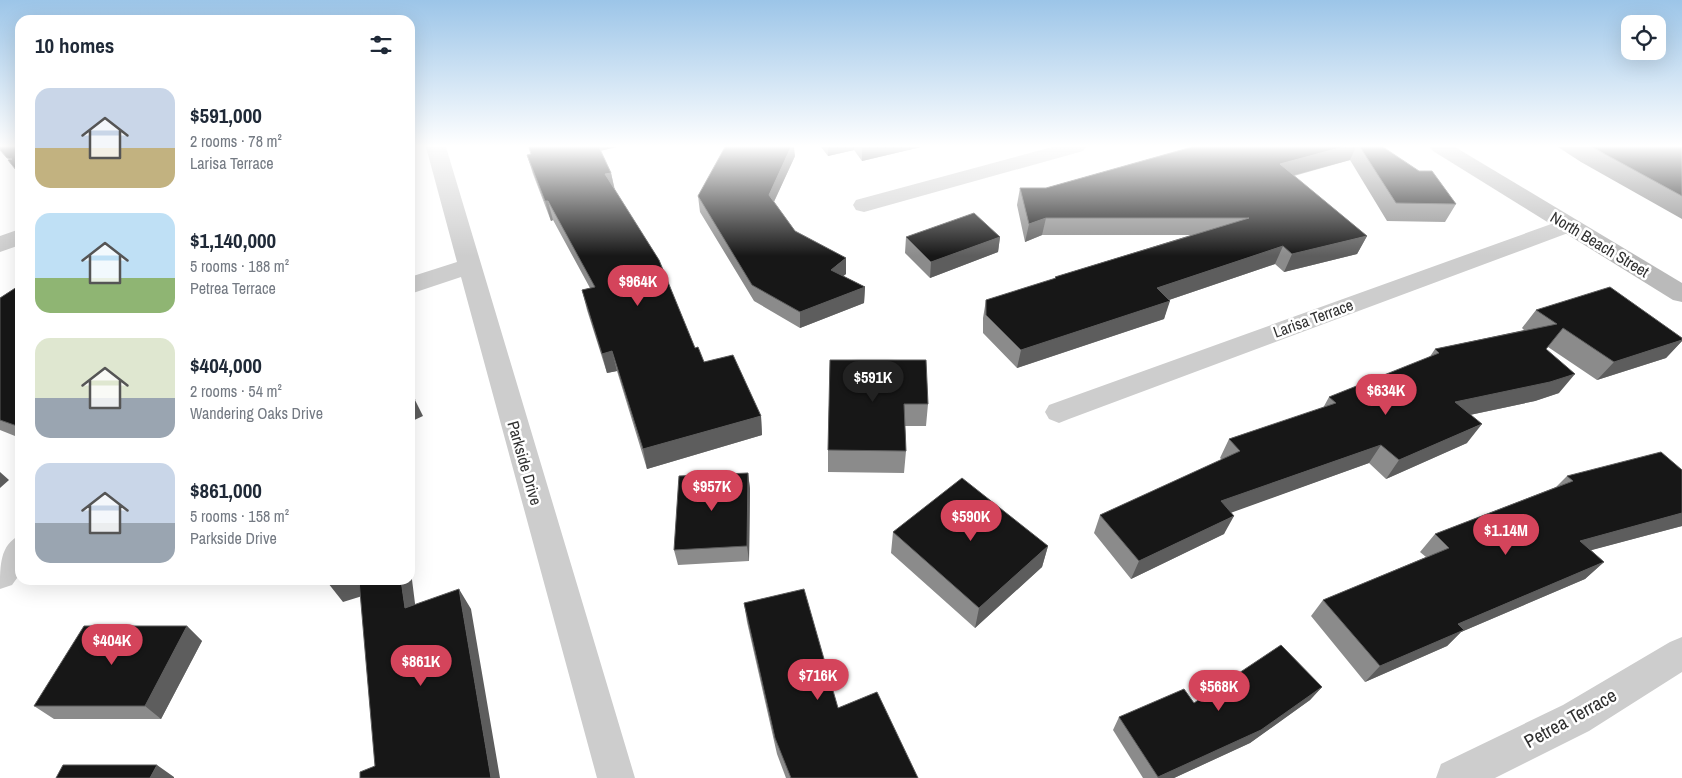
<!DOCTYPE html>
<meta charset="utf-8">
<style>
body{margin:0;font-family:"Archivo Narrow",sans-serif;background:#f2f2f3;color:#1f2937;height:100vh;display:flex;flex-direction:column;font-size:19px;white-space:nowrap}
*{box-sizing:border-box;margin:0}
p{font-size:16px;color:#747a83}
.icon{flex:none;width:28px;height:28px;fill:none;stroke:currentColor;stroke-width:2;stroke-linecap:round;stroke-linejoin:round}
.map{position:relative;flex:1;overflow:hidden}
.drawer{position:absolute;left:15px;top:15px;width:400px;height:570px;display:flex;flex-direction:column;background:#fff;border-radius:15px;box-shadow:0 5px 20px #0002}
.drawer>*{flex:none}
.buttons{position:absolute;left:1621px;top:15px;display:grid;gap:10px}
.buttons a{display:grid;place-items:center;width:45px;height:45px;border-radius:10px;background:#fff;box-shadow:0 5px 20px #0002;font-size:25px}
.price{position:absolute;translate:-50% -42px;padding:0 11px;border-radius:18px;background:#d4445b;color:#fff;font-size:16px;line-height:32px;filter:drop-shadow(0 1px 2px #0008)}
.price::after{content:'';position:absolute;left:50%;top:30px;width:15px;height:11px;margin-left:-8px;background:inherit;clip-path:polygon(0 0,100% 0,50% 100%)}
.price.active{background:#222;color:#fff}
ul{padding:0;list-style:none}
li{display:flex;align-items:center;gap:15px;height:125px;padding:0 20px}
li span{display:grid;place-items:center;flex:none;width:140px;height:100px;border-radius:15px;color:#555}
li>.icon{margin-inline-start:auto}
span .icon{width:60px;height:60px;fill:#fffc;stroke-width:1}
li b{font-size:21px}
h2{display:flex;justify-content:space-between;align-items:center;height:60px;padding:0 20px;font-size:21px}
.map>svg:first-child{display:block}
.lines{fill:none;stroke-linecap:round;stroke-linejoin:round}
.street{fill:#cdcdcd;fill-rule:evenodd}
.secondary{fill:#bababa;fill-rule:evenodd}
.wall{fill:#8b8b8b}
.shaded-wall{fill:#5d5d5d}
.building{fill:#171717;stroke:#5d5d5d}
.labels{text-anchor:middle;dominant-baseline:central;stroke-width:5;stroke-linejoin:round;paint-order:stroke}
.street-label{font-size:16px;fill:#303030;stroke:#fff}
.near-street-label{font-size:19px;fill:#303030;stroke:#fff}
</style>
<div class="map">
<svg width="1682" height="778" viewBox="0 0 1682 778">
<rect width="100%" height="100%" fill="#fff"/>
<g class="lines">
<path class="street" d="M 426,147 L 446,147 L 635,778 L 597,778 L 461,277 L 410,294 L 410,277 L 457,262 Z
M 1052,147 L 1086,147 L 1083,151 L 864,212 L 856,210 L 853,205 L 856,200 Z
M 1568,218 L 1576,220 L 1579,225 L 1576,230 L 1069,419 L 1059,423 L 1049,419 L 1045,412 L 1049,405 Z
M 20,229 L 20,245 L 0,252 L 0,236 Z
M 20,535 L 20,574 L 12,585 L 0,589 C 0,565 0,545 20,535 Z
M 1682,637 L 1682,672 L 1589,731 L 1495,778 L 1436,778 L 1441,764 L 1563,705 L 1670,642 Z"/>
<path class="secondary" d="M 1430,147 L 1455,147 L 1682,283 L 1682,302 L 1673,300 L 1433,151 Z"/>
</g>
<path class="wall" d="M 821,147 L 921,147 L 862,161 L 854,150 L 828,156 Z
M 1192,147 L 1383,147 L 1456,204 L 1445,222 L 1387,221 L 1350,160 L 1294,176 L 1367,236 L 1357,254 L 1284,272 L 1275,264 L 1169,300 L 1164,319 L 1017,368 L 983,333 L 983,318 L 986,300 L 1055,279 L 1055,277 L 1191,235 L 1042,235 L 1025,242 L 1017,205 L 1020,188 L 1046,188 Z
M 1558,147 L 1682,147 L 1682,219 L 1581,162 Z
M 600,151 L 611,173 L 615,190 L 695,348 L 704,362 L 761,416 L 762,435 L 647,469 L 617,371 L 607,373 L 587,310 L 582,290 L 590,288 L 553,220 L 551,221 L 533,174 L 527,155 L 531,154 Z
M 795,156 L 774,202 L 795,231 L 846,274 L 843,276 L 865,287 L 864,303 L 800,328 L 754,301 L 700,212 L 698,196 Z
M 906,237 L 1000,237 L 998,252 L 930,278 L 905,253 Z
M 20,285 L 20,438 L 0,430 L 0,298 Z
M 1536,310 L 1682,338 L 1682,341 L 1666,358 L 1597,380 L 1548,347 L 1546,349 L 1559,393 L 1535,401 L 1470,415 L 1467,443 L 1386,479 L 1369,463 L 1231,512 L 1224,534 L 1131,579 L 1094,533 L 1100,515 L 1222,460 L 1220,458 L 1229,439 L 1323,408 L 1329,397 L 1429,358 L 1435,349 L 1524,330 L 1522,328 Z
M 830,360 L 928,404 L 926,426 L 905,426 L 906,451 L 904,473 L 828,472 L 828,450 Z
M 1682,470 L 1682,526 L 1591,550 L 1604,562 L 1585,579 L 1461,632 L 1447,646 L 1365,682 L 1311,616 L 1323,600 L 1426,557 L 1420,552 L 1435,534 L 1556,487 L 1567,476 Z
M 748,473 L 750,489 L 749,561 L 678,565 L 674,550 Z
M 893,532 L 1048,546 L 1042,567 L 975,628 L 891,553 Z
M 744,603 L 838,708 L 918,778 L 786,778 L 777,754 L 747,622 Z
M 187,626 L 202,641 L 161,719 L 54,719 L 34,706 Z
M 1322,687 L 1310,700 L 1250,743 L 1174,778 L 1143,778 L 1113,730 L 1119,717 L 1194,703 Z"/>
<path class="shaded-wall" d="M 595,147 L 617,147 L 596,152 Z
M 791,147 L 794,147 L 795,156 L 770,210 L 769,195 Z
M 828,147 L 854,147 L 854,150 L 828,156 Z
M 862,147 L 921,147 L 862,161 Z
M 1343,147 L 1356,147 L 1350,160 L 1272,181 L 1280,164 Z
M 611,173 L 615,192 L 605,174 Z
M 545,201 L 548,201 L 553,220 L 551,221 Z
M 1046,218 L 1042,235 L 1025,242 L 1029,224 Z
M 1367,236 L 1357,254 L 1284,272 L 1292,254 Z
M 1000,237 L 998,252 L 930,278 L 931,262 Z
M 1283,246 L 1275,264 L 1151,306 L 1157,288 Z
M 846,258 L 846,274 L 831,285 L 831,270 Z
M 865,287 L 864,303 L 800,328 L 800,312 Z
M 1170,301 L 1164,319 L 1017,368 L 1021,350 Z
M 1682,340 L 1682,341 L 1666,358 L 1597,380 L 1614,362 Z
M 612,351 L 617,371 L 607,373 L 602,354 Z
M 1575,374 L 1559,393 L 1535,401 L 1441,421 L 1455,402 Z
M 415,400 L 423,416 L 410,422 L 410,403 Z
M 761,416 L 762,435 L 647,469 L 643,449 Z
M 1482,424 L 1467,443 L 1386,479 L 1399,460 Z
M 1381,445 L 1369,463 L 1211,520 L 1221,501 Z
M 0,472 L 9,480 L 0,488 Z
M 748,473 L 750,489 L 749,561 L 747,546 Z
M 1682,513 L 1682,526 L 1562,558 L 1580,541 Z
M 1234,516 L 1224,534 L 1131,579 L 1139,561 Z
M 1048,546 L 1042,567 L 975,628 L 979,608 Z
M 1604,562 L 1585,579 L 1461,632 L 1447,646 L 1365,682 L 1380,666 L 1458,624 Z
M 410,564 L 418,627 L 405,608 L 401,580 L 410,580 Z
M 337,580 L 363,580 L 372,593 L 343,602 L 328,583 Z
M 459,589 L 471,609 L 500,778 L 491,778 Z
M 187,626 L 202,641 L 161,719 L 145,706 Z
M 1322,687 L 1310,700 L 1250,743 L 1174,778 L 1157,778 Z
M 157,765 L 174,777 L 174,778 L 150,778 Z"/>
<path class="building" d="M 0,147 L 20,147 L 20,175 L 8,160 L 12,159 L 7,158 L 0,150 Z
M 529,147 L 599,147 L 611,173 L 605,174 L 659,260 L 695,348 L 698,347 L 704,362 L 733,355 L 761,416 L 643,449 L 612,351 L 602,354 L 582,290 L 595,287 L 548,201 L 545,201 L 527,155 L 531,154 Z
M 725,147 L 791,147 L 769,195 L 795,231 L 846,258 L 831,270 L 865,287 L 800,312 L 752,285 L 698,196 Z
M 1192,147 L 1343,147 L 1280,164 L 1367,236 L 1292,254 L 1283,246 L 1157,288 L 1170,301 L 1021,350 L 986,315 L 986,300 L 1056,278 L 1055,277 L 1249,218 L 1046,218 L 1029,224 L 1020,188 L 1046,188 Z
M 1360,147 L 1383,147 L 1419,171 L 1432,171 L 1456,204 L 1396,203 Z
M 1592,147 L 1682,147 L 1682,196 Z
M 974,213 L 1000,237 L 931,262 L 906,237 Z
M 20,285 L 20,427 L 0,420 L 0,298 Z
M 1610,287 L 1682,338 L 1682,340 L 1614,362 L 1563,328 L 1546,349 L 1575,374 L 1550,382 L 1455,402 L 1482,424 L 1399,460 L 1381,445 L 1221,501 L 1234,516 L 1139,561 L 1100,515 L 1240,451 L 1229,439 L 1336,403 L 1329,397 L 1439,353 L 1435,349 L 1557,324 L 1536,310 Z
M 830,360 L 926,360 L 928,404 L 904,404 L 906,451 L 828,450 Z
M 410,391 L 415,400 L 410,403 Z
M 1661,452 L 1682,470 L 1682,513 L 1580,541 L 1604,562 L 1458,624 L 1464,630 L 1380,666 L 1323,600 L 1449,548 L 1435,534 L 1573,481 L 1567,476 Z
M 748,473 L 747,546 L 674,550 L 679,476 Z
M 962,478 L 1048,546 L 979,608 L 893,532 Z
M 328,580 L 337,580 L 328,583 Z
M 359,580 L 401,580 L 405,608 L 459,589 L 491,778 L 360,778 L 360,772 L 375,766 Z
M 804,589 L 838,708 L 877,692 L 918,778 L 791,778 L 775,738 L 744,603 Z
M 84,626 L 187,626 L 145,706 L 34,706 Z
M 1281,645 L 1322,687 L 1261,730 L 1158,777 L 1119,717 L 1184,689 L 1194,703 Z
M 63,765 L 157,765 L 150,778 L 56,778 Z"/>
<linearGradient id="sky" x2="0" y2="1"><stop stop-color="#9cc5e8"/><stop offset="0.57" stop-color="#fff"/><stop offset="1" stop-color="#fff" stop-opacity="0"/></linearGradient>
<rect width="1682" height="256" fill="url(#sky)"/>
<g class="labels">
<g class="street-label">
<text transform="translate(1600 244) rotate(31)">North Beach Street</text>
<text transform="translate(1313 318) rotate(-20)">Larisa Terrace</text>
<text transform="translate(525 463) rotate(74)">Parkside Drive</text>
</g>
<g class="near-street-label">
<text transform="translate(1570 718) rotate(-29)">Petrea Terrace</text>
</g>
</g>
</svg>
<div class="buttons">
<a><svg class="icon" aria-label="locate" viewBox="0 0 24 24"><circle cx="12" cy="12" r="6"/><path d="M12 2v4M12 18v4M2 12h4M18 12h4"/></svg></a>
</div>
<b class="price" style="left:638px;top:307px">$964K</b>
<b class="price active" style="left:873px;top:403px">$591K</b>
<b class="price" style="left:1386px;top:416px">$634K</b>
<b class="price" style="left:712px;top:512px">$957K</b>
<b class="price" style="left:971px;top:542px">$590K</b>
<b class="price" style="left:1506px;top:556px">$1.14M</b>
<b class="price" style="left:112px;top:666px">$404K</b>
<b class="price" style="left:421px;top:687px">$861K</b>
<b class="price" style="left:818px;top:701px">$716K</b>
<b class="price" style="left:1219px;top:712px">$568K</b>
<section class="drawer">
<h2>10 homes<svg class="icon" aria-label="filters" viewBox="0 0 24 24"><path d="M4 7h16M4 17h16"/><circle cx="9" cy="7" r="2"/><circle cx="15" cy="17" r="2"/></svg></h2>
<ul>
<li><span style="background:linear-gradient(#c9d6e8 60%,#c2b280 0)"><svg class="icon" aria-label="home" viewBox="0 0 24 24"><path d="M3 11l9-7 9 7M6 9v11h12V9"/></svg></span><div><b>$591,000</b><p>2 rooms · 78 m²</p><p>Larisa Terrace</p></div></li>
<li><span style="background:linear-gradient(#bfe0f5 65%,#8fb573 0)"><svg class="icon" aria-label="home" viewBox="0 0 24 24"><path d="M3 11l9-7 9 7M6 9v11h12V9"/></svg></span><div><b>$1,140,000</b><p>5 rooms · 188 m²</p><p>Petrea Terrace</p></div></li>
<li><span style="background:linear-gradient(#dfe7d0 60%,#9aa5b1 0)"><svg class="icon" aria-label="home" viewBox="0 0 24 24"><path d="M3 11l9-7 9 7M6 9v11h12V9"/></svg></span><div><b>$404,000</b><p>2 rooms · 54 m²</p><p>Wandering Oaks Drive</p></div></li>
<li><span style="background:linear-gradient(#c9d6e8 60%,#9aa5b1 0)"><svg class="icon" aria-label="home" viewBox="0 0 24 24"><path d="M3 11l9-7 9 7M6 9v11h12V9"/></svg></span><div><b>$861,000</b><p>5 rooms · 158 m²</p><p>Parkside Drive</p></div></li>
</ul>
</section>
</div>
